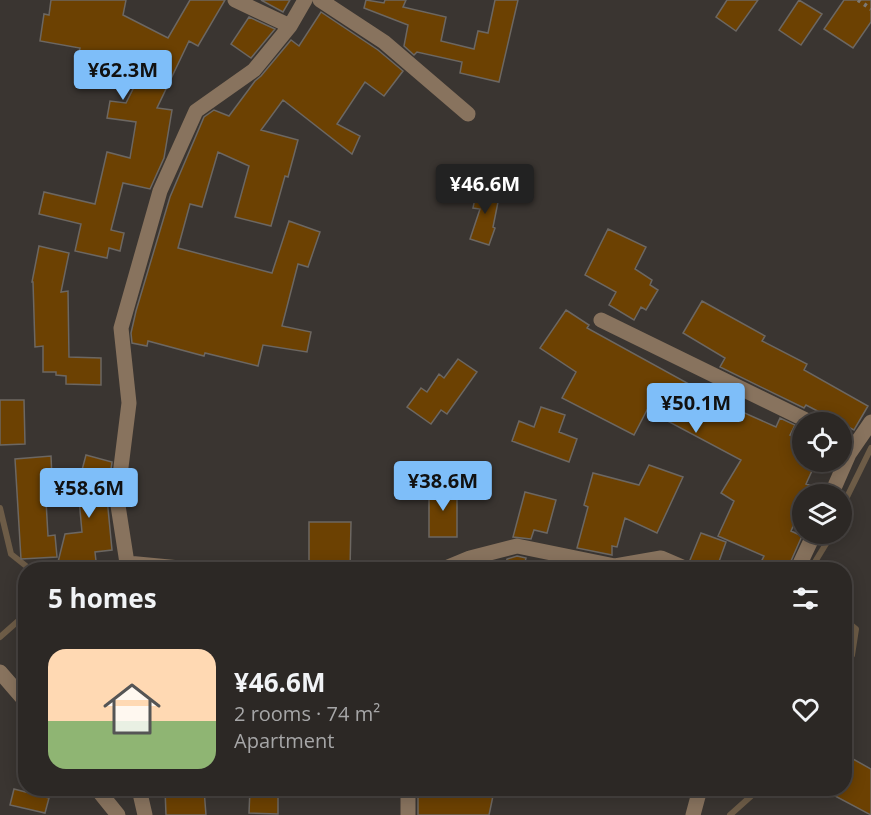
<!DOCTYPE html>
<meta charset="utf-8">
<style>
body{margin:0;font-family:"Open Sans",sans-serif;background:#34302d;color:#f1f3f6;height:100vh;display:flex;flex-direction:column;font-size:22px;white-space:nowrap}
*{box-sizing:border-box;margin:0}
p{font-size:20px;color:#a6a6a7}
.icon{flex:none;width:33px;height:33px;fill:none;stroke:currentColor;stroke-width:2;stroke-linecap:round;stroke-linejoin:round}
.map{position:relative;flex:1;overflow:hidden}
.side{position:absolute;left:18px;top:562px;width:834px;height:234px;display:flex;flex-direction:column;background:#2c2825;border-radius:24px;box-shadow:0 3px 15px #0003,0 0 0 2px #484442}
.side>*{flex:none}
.fabs{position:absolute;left:792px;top:412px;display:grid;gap:12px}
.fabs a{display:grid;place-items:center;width:60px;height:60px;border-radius:50%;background:#2c2825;box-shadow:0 3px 15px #0003,0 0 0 2px #484442;font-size:30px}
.price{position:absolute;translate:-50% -51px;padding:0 14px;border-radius:6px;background:#7ebef9;color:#111;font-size:20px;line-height:39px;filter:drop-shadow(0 2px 3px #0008)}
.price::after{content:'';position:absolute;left:50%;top:36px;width:18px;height:14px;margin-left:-9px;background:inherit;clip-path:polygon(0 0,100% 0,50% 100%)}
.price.current{background:#222;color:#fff}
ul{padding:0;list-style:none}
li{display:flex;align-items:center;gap:18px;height:150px;padding:0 30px}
li span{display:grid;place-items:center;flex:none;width:168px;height:120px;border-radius:18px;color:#555}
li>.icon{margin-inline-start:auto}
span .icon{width:72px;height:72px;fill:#fffc;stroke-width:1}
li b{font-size:26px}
h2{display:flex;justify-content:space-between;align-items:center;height:72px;padding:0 30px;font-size:26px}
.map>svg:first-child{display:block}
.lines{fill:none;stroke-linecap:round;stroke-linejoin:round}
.stream{stroke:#6d5c47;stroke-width:6}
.building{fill:#6c4102;stroke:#6c6762;stroke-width:1.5}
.path{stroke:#7c7874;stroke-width:4;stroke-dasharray:3 4.5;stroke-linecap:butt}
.minor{stroke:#88735e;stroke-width:15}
</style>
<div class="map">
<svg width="871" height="815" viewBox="0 0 871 815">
<rect width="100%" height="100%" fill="#3a3531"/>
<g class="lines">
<path class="stream" d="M 0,508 L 11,554 L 31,570
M 842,517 L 845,501 L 871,448
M 810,570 L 832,534
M 844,619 L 856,629 L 852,655 L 844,667
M 0,637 L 26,614
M 730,815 L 759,789"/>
</g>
<path class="building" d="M 51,0 L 126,0 L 123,15 L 168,38 L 190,0 L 225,0 L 198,46 L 189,41 L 157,108 L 172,110 L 164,158 L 150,189 L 123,183 L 111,230 L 124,233 L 120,251 L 109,248 L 107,258 L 75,251 L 81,224 L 39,214 L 44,192 L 95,204 L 107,152 L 130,158 L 136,122 L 107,118 L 110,101 L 126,103 L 138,79 L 116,68 L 121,59 L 79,52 L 80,48 L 40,41 L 44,14 L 49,15 Z
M 261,0 L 290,0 L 283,12 Z
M 366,0 L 384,3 L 385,0 L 406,0 L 403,7 L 446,17 L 441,41 L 474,49 L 478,31 L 488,33 L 495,0 L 518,0 L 499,82 L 460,73 L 462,62 L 417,52 L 414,55 L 404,46 L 408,25 L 364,8 Z
M 727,0 L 758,0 L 736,31 L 716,17 Z
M 799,0 L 822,14 L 801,45 L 779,30 Z
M 844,0 L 871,0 L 871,22 L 853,48 L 824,29 Z
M 321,12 L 378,50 L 403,71 L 384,96 L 365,82 L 337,124 L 360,136 L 352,154 L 283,100 L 261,130 L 298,140 L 288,177 L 285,176 L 271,226 L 235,217 L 249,166 L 218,152 L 202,207 L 190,204 L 178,248 L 272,273 L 289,221 L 320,232 L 308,267 L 298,264 L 282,326 L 311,332 L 307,352 L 263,345 L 258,366 L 205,353 L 204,356 L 148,341 L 147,346 L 132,343 L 131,333 L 136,311 L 170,197 L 204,117 L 214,110 L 229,116 L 255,81 L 261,76 L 291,40 L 299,46 Z
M 249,17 L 275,29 L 251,58 L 231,44 Z
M 477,188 L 500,192 L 493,227 L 495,228 L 489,245 L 470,239 L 480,209 L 473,208 Z
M 608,229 L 646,247 L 635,269 L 652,280 L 650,285 L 658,290 L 646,310 L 641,307 L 634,320 L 609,305 L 616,292 L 585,275 Z
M 39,246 L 69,253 L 61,292 L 68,291 L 69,357 L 101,358 L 101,385 L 66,384 L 66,376 L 56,375 L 56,372 L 43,372 L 43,346 L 35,347 L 33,282 L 32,282 Z
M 702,301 L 765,336 L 762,341 L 807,364 L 804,370 L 868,406 L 854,430 L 806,405 L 804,408 L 720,367 L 725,358 L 683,333 Z
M 566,310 L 589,325 L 587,328 L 696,388 L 697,386 L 707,391 L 710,384 L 736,397 L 731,407 L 776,427 L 780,418 L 795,425 L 790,435 L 802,440 L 802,462 L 816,462 L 806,484 L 812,486 L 808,495 L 802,495 L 802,506 L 791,531 L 802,536 L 787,570 L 757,570 L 764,556 L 718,536 L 734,501 L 721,493 L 741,460 L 647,410 L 634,435 L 562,398 L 576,372 L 540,348 Z
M 458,359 L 477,372 L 447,414 L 441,410 L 431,424 L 407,407 L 421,388 L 427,392 L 439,374 L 444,378 Z
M 0,400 L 24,400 L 25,444 L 0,445 Z
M 541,407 L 565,415 L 559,432 L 577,439 L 569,462 L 512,441 L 519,421 L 534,427 Z
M 86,455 L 112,462 L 107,498 L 112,550 L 95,552 L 97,570 L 56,570 L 65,534 L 82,532 L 79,499 L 74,500 Z
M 51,456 L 53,501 L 46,501 L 48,536 L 55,535 L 57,557 L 21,559 L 15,459 Z
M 649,465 L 683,477 L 657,533 L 625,518 L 617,547 L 612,546 L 612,555 L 577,548 L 588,507 L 584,505 L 593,473 L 639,485 Z
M 429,487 L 457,487 L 457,537 L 429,537 Z
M 525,492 L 556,500 L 547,533 L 534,530 L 531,539 L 513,537 Z
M 309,522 L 351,522 L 350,570 L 309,570 Z
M 701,533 L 726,542 L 716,570 L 699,570 L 696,564 L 690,560 Z
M 517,556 L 526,558 L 523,570 L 504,570 L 507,559 Z
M 844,754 L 871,769 L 871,815 L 822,789 L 844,789 Z
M 14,789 L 49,798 L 45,813 L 10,805 Z
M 165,789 L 204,789 L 206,815 L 166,815 Z
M 250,789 L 278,789 L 278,814 L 249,813 Z
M 418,789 L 483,789 L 494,791 L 489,815 L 418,815 Z"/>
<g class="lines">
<path class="path" d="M 858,0 L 871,9"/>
<path class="minor" d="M 235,0 L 290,26
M 320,0 L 384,42 L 468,114
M 601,320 L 812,423
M 831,495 L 849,454 L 871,422
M 127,563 L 201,570
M 132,570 L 127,563 L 117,499 L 129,403 L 121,328 L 160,191 L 196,111 L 254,70 L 290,26 L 305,0
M 441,570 L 470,558 L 517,546 L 615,566 L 661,558 L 689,570
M 797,570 L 814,534
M 0,672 L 26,702
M 97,789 L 118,815
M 139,789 L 145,815
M 408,815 L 408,789
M 693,815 L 700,789"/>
</g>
</svg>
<div class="fabs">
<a><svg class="icon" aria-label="locate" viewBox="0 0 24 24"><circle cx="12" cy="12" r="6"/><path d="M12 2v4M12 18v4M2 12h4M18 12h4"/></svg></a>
<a><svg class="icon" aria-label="layers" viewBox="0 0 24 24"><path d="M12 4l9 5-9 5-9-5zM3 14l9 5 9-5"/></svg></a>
</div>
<b class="price" style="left:123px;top:101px">¥62.3M</b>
<b class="price current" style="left:485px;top:215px">¥46.6M</b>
<b class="price" style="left:696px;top:434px">¥50.1M</b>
<b class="price" style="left:443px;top:512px">¥38.6M</b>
<b class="price" style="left:89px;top:519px">¥58.6M</b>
<section class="side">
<h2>5 homes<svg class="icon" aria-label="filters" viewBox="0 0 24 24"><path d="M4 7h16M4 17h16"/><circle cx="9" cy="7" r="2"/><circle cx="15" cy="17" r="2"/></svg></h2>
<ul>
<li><span style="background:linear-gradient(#ffd9b3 60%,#8fb573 0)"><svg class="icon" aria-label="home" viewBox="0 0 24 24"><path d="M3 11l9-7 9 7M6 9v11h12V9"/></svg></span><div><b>¥46.6M</b><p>2 rooms · 74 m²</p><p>Apartment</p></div><svg class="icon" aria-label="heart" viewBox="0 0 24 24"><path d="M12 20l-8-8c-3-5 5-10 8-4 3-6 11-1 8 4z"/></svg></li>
</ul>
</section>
</div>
